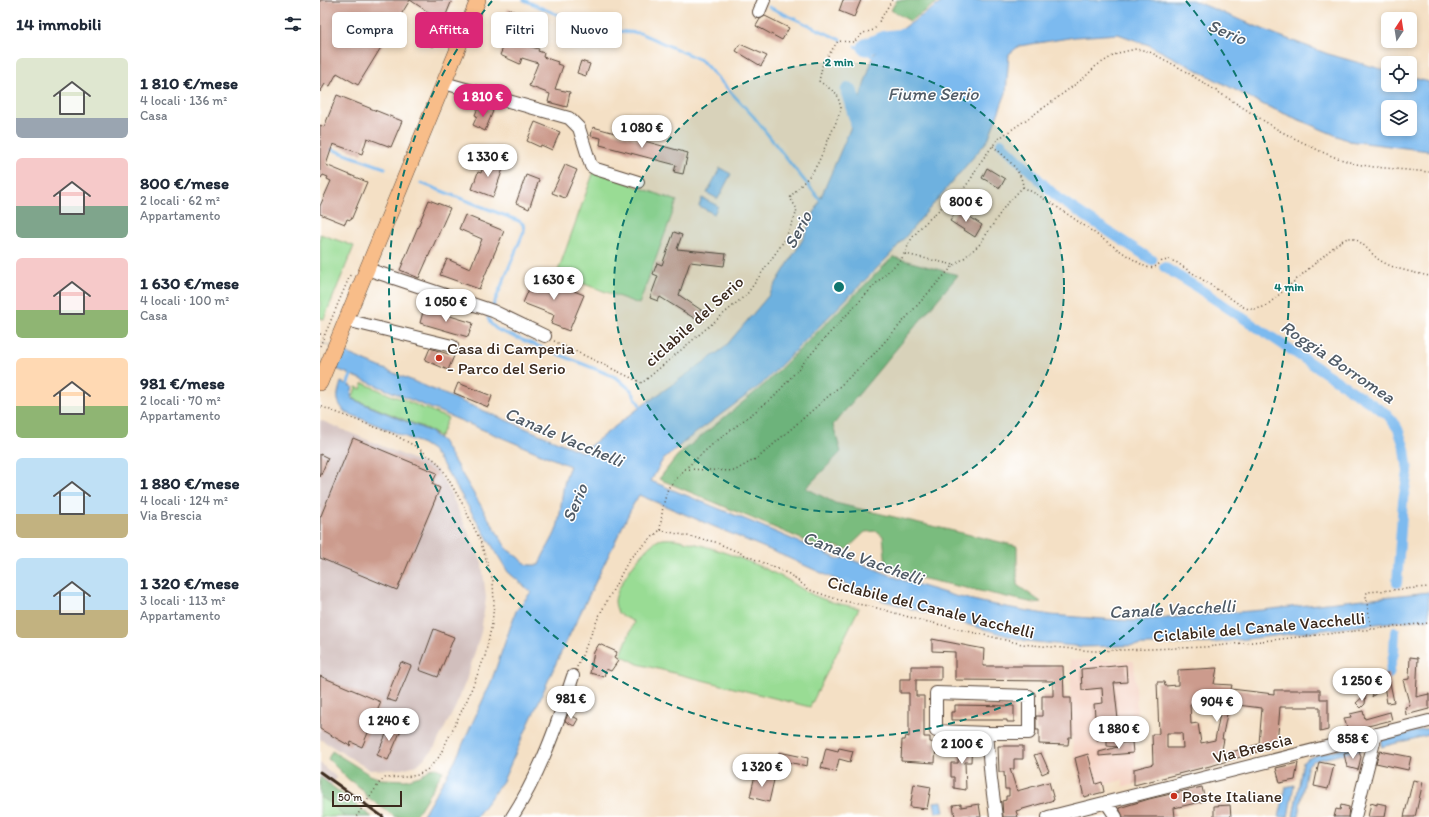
<!DOCTYPE html>
<html lang="it">
<meta charset="utf-8">
<style>
body{margin:0;font-family:Itim,sans-serif;background:#f6f6f7;color:#1f2937;height:100vh;display:flex;flex-direction:column;font-size:15px;white-space:nowrap}
*{box-sizing:border-box;margin:0}
p{font-size:13px;color:#747a83}
.icon{flex:none;width:22px;height:22px;fill:none;stroke:currentColor;stroke-width:2;stroke-linecap:round;stroke-linejoin:round}
.map{position:relative;flex:1;overflow:hidden}
.drawer{display:flex;flex-direction:column;background:#fff;width:320px}
.drawer>*{flex:none}
.top-card{position:absolute;left:12px;top:12px;width:380px;height:36px;display:flex;gap:8px}
.needle{width:26px;rotate:12deg}
.fabs{position:absolute;left:1061px;top:12px;display:grid;gap:8px}
.fabs a{display:grid;place-items:center;width:36px;height:36px;border-radius:6px;background:#fff;box-shadow:0 2px 6px #0003;font-size:20px}
.scale{position:absolute;left:12px;bottom:10px;width:70px;box-sizing:border-box;padding-left:4px;border:2px solid #3b2a1e;border-top:0;font-size:11px;line-height:14px;white-space:nowrap;color:#3b2a1e;-webkit-text-stroke:3px #fff;paint-order:stroke}
.price{position:absolute;translate:-50% -34px;padding:0 9px;border-radius:14px;background:#fff;color:#222;font-size:13px;line-height:26px;filter:drop-shadow(0 1px 2px #0008)}
.price::after{content:'';position:absolute;left:50%;top:24px;width:12px;height:9px;margin-left:-6px;background:inherit;clip-path:polygon(0 0,100% 0,50% 100%)}
.price.active{background:#db2777;color:#fff}
ul{padding:0;list-style:none}
li{display:flex;align-items:center;gap:12px;height:100px;padding:0 16px}
li span{display:grid;place-items:center;flex:none;width:112px;height:80px;border-radius:6px;color:#555}
li>.icon{margin-inline-start:auto}
span .icon{width:48px;height:48px;fill:#fffc;stroke-width:1}
li b{font-size:17px}
h2{display:flex;justify-content:space-between;align-items:center;height:48px;padding:0 16px;font-size:17px}
.tag{padding:0 14px;border-radius:6px;background:#fff;box-shadow:0 2px 6px #0003;font-size:14px;line-height:36px}
.tag.active{background:#db2777;color:#fff}
main{display:flex;flex:1;min-height:0}
.map>svg:first-child{display:block}
.built{fill:#f5d2c2}
.industrial{fill:#d1bfbd}
.green{fill:#99dc94;stroke:#6a8359}
.forest{fill:#7abc7e;stroke:#5a734e}
.water{fill:#7bbaef;stroke:#5b7286;fill-rule:evenodd}
.pier{fill:#f4e0c5}
.lines{fill:none;stroke-linecap:round;stroke-linejoin:round}
.stream{stroke:#7bbaef;stroke-width:3}
.canal{stroke:#7bbaef;stroke-width:10}
.river{stroke:#7bbaef;stroke-width:17}
.building{fill:#cc9b8d;fill-rule:evenodd}
.minor-casing{stroke:#574537;stroke-width:14}
.major-casing{stroke:#574537;stroke-width:16}
.path{stroke:#574537;stroke-width:1.5;stroke-dasharray:1 3;stroke-linecap:butt}
.minor{stroke:#fff;stroke-width:12}
.major{stroke:#f8bd89;stroke-width:15}
.rail{stroke:#3b2a1e;stroke-width:3}
.ring{fill:none;stroke:#0f766e;stroke-width:2;stroke-dasharray:7 5}
.poi-dot{fill:#c8321e;stroke:#fff;stroke-width:1.5}
.labels{text-anchor:middle;dominant-baseline:central;stroke-width:3;stroke-linejoin:round;paint-order:stroke}
.street-label{font-size:17px;fill:#3b2a1e;stroke:#fff}
.poi-label{font-size:17px;fill:#3b2a1e;stroke:#fff;text-anchor:start}
.water-label{font-size:18px;font-style:italic;fill:#515c67;stroke:#fff}
.centre{fill:#0f766e;stroke:#fff;stroke-width:2}
.ring-label{font-size:12px;text-anchor:middle;font-weight:bold;fill:#0f766e;stroke:#fff;stroke-width:3;stroke-linejoin:round;paint-order:stroke}
</style>
<main>
<section class="drawer">
<h2>14 immobili<svg class="icon" aria-label="filters" viewBox="0 0 24 24"><path d="M4 7h16M4 17h16"/><circle cx="9" cy="7" r="2"/><circle cx="15" cy="17" r="2"/></svg></h2>
<ul>
<li><span style="background:linear-gradient(#dfe7d0 75%,#9aa5b1 0)"><svg class="icon" aria-label="home" viewBox="0 0 24 24"><path d="M3 11l9-7 9 7M6 9v11h12V9"/></svg></span><div><b>1 810 €/mese</b><p>4 locali · 136 m²</p><p>Casa</p></div></li>
<li><span style="background:linear-gradient(#f6c9c9 60%,#7fa58c 0)"><svg class="icon" aria-label="home" viewBox="0 0 24 24"><path d="M3 11l9-7 9 7M6 9v11h12V9"/></svg></span><div><b>800 €/mese</b><p>2 locali · 62 m²</p><p>Appartamento</p></div></li>
<li><span style="background:linear-gradient(#f6c9c9 65%,#8fb573 0)"><svg class="icon" aria-label="home" viewBox="0 0 24 24"><path d="M3 11l9-7 9 7M6 9v11h12V9"/></svg></span><div><b>1 630 €/mese</b><p>4 locali · 100 m²</p><p>Casa</p></div></li>
<li><span style="background:linear-gradient(#ffd9b3 60%,#8fb573 0)"><svg class="icon" aria-label="home" viewBox="0 0 24 24"><path d="M3 11l9-7 9 7M6 9v11h12V9"/></svg></span><div><b>981 €/mese</b><p>2 locali · 70 m²</p><p>Appartamento</p></div></li>
<li><span style="background:linear-gradient(#bfe0f5 70%,#c2b280 0)"><svg class="icon" aria-label="home" viewBox="0 0 24 24"><path d="M3 11l9-7 9 7M6 9v11h12V9"/></svg></span><div><b>1 880 €/mese</b><p>4 locali · 124 m²</p><p>Via Brescia</p></div></li>
<li><span style="background:linear-gradient(#bfe0f5 65%,#c2b280 0)"><svg class="icon" aria-label="home" viewBox="0 0 24 24"><path d="M3 11l9-7 9 7M6 9v11h12V9"/></svg></span><div><b>1 320 €/mese</b><p>3 locali · 113 m²</p><p>Appartamento</p></div></li>
</ul>
</section>
<div class="map">
<svg width="1109" height="817" viewBox="0 0 1109 817">
<rect width="100%" height="100%" fill="#fff"/>
<filter id="ink" filterUnits="userSpaceOnUse"><feTurbulence type="fractalNoise" baseFrequency=".025" numOctaves="2"/><feDisplacementMap in="SourceGraphic" scale="8" xChannelSelector="R" yChannelSelector="G"/><feConvolveMatrix kernelMatrix="1 2 1 2 8 2 1 2 1" color-interpolation-filters="sRGB"/></filter>
<filter id="wash" filterUnits="userSpaceOnUse"><feTurbulence type="fractalNoise" baseFrequency=".012" numOctaves="4" result="noise"/><feDisplacementMap in="SourceGraphic" scale="16" xChannelSelector="R" yChannelSelector="G"/><feGaussianBlur stdDeviation="0.9" result="paint"/><feColorMatrix in="noise" values="0 0 0 0 0 0 0 0 0 0 0 0 0 0 0 0 0 1.4 0 .05"/><feComposite in="paint" operator="in"/></filter>
<g filter="url(#wash)">
<rect width="100%" height="100%" fill="#f4e0c5"/>
<path class="built" d="M 750,660 L 814,661 L 816,687 L 817,713 L 814,785 L 803,786 L 803,780 L 783,785 L 782,782 L 776,784 L 768,755 L 754,758 L 752,737 Z"/>
<path class="industrial" d="M 0,420 L 116,469 L 130,492 L 162,563 L 166,598 L 161,632 L 147,678 L 135,708 L 113,750 L 97,765 L 81,769 L 50,770 L 0,739 Z
M 0,763 L 16,777 L 12,785 L 0,777 Z"/>
<path class="green" d="M 274,171 L 357,201 L 319,304 L 237,274 Z
M 0,234 L 34,246 L 4,319 L 0,318 Z
M 43,383 L 73,396 L 88,401 L 89,403 L 89,402 L 103,408 L 104,409 L 105,408 L 118,414 L 118,415 L 120,415 L 128,418 L 120,437 L 107,429 L 36,400 L 33,397 L 36,387 L 41,389 Z
M 355,539 C 391,546 425,559 458,575 C 472,581 484,592 498,597 C 511,603 526,605 539,608 L 490,707 L 318,664 L 301,655 L 314,622 L 298,613 C 297,610 295,605 295,601 C 296,586 324,547 337,541 C 341,538 350,539 355,539 Z
M 0,797 L 13,804 L 24,817 L 0,817 Z"/>
<path class="forest" d="M 577,0 L 621,0 L 590,21 L 571,10 Z
M 573,257 L 638,275 L 513,425 L 521,452 L 486,488 L 515,503 L 697,546 L 697,585 L 721,602 L 714,603 L 596,577 L 566,566 L 563,536 L 557,531 L 545,532 L 526,550 L 515,546 L 505,549 L 339,479 L 357,456 L 444,385 Z
M 12,751 L 50,775 L 61,779 L 86,780 L 100,776 L 113,767 L 123,771 L 100,809 L 93,817 L 75,817 L 46,796 L 42,789 L 28,779 L 8,759 Z
M 0,777 L 52,817 L 24,817 L 13,804 L 0,797 Z"/>
<path class="water" d="M 625,0 L 872,0 L 957,35 L 1008,54 L 1068,71 L 1068,85 L 1090,85 L 1090,77 L 1109,82 L 1109,151 L 1029,141 L 944,105 L 829,45 L 798,34 L 755,37 L 699,46 L 689,54 L 686,93 L 668,140 L 569,256 L 442,384 L 365,441 L 342,461 L 331,481 L 439,525 L 518,559 L 522,559 L 525,557 L 585,581 L 635,596 L 670,604 L 730,615 L 811,621 L 942,610 L 1109,592 L 1109,619 L 1073,622 L 893,643 L 764,647 L 706,641 L 561,600 L 464,556 L 319,495 L 313,505 L 237,661 L 183,781 L 156,817 L 102,817 L 135,761 L 171,682 L 196,611 L 211,592 L 188,572 L 123,465 L 112,450 L 103,444 L 25,412 C 15,400 17,396 21,382 L 33,387 L 31,394 L 32,399 L 109,431 L 122,441 L 187,549 L 208,565 L 219,565 C 224,551 233,540 237,528 C 243,507 240,487 250,466 L 0,362 L 0,342 L 262,452 L 319,408 L 404,348 L 449,295 L 483,239 L 530,129 L 554,54 L 585,27 ZM 1068,107 L 1090,107 L 1090,129 L 1068,129 Z
M 400,168 L 411,174 L 398,199 L 387,193 Z
M 382,198 L 398,206 L 394,214 L 379,206 Z
M 1109,728 L 1109,735 L 1061,747 L 1062,740 Z
M 1041,745 L 1041,750 L 993,761 L 989,764 L 987,768 L 978,817 L 973,817 L 983,762 C 990,754 1028,748 1041,745 Z
M 974,785 L 968,817 L 959,817 L 966,787 Z
M 622,801 L 624,812 L 616,813 L 614,802 Z"/>
<path class="pier" d="M 0,342 L 23,352 L 16,369 L 0,362 Z"/>
<g class="lines">
<path class="stream" d="M 204,0 L 270,29 L 320,33 L 381,60 L 434,117 L 470,163 L 502,202
M 449,7 L 521,40
M 535,46 L 545,51 L 556,58
M 11,149 L 65,168
M 101,183 L 199,221 L 203,224 L 204,231 L 173,306
M 168,318 C 170,325 174,328 180,331 L 278,370 L 297,378 L 311,390 L 321,407
M 26,388 L 32,373"/>
<path class="canal" d="M 681,143 L 739,199 L 832,260
M 844,267 L 878,288 L 1067,414 L 1078,429 L 1085,449 L 1088,472 L 1083,501 L 1077,583
M 1069,674 L 1074,652 L 1075,632"/>
<path class="river" d="M 546,47 L 566,39 L 594,36
M 529,91 L 542,133"/>
</g>
<g id="blocks">
<path class="building" d="M 0,0 L 132,0 L 113,47 L 97,39 L 108,12 L 90,0 L 38,85 L 17,73 L 10,86 L 5,84 L 0,92 Z
M 523,0 L 541,0 L 534,17 L 519,11 Z
M 188,9 L 212,19 L 204,41 L 209,43 L 207,46 L 219,49 L 218,51 L 224,53 L 223,57 L 238,62 L 237,64 L 243,66 L 235,89 L 250,92 L 247,107 L 228,102 L 230,94 L 209,86 L 218,63 L 202,58 L 200,64 L 180,55 L 192,27 L 183,24 Z
M 445,16 L 469,28 L 462,40 L 436,26 L 440,19 Z
M 420,44 L 447,56 L 441,66 L 416,51 Z
M 261,61 L 270,64 L 266,76 L 257,73 Z
M 17,95 L 82,121 L 71,147 L 47,138 L 42,154 L 13,144 L 6,165 L 47,182 L 31,220 L 27,219 L 25,224 L 0,214 L 0,206 L 11,181 L 7,179 L 8,177 L 3,175 L 1,178 L 0,178 L 0,125 L 4,127 Z
M 159,105 L 173,111 L 165,131 L 153,125 L 157,116 L 155,115 Z
M 215,122 L 240,132 L 232,150 L 221,145 L 220,147 L 207,141 Z
M 273,127 L 368,153 L 363,174 L 354,172 L 356,165 L 280,145 L 281,138 L 271,136 Z
M 165,159 L 184,166 L 173,197 L 152,189 L 158,172 L 161,173 Z
M 245,165 L 257,170 L 245,198 L 232,193 Z
M 667,168 L 685,179 L 680,188 L 662,178 Z
M 206,175 L 219,180 L 209,209 L 196,203 Z
M 109,200 L 130,208 L 99,278 L 80,270 Z
M 638,209 L 662,225 L 655,237 L 630,221 Z
M 145,215 L 184,231 L 159,289 L 120,275 L 127,259 L 150,269 L 162,239 L 139,229 Z
M 354,232 L 362,235 L 357,249 L 406,254 L 404,266 L 370,262 L 359,295 L 387,314 L 382,323 L 340,297 L 338,301 L 330,298 L 338,276 L 333,274 L 337,263 L 342,265 Z
M 215,275 L 264,295 L 249,331 L 231,324 L 234,315 L 203,303 Z
M 104,308 L 153,323 L 148,337 L 100,323 Z
M 110,348 L 134,356 L 128,370 L 105,360 Z
M 138,383 L 172,396 L 168,407 L 134,393 Z
M 33,438 L 117,473 L 112,484 L 120,488 L 77,590 L 0,558 L 0,518 Z
M 0,454 L 8,458 L 0,477 Z
M 114,629 L 134,637 L 118,677 L 99,670 Z
M 612,639 L 664,649 L 663,666 L 743,666 L 744,698 L 751,698 L 752,737 L 749,737 L 748,745 L 719,744 L 719,730 L 716,730 L 716,716 L 722,716 L 722,696 L 733,696 L 733,681 L 635,680 L 635,652 L 612,651 Z
M 279,644 L 297,652 L 294,658 L 298,661 L 291,671 L 286,669 L 284,677 L 270,673 L 274,652 Z
M 1090,657 L 1098,658 L 1096,697 L 1109,694 L 1109,709 L 1086,715 L 1085,707 L 1090,706 L 1083,680 L 1089,679 Z
M 81,662 L 91,666 L 76,702 L 66,699 Z
M 806,665 L 807,682 L 794,683 L 799,729 L 797,729 L 798,747 L 787,746 L 787,739 L 777,740 L 774,704 L 783,703 L 782,688 L 762,690 L 761,669 Z
M 591,666 L 621,666 L 621,680 L 596,680 L 596,696 L 604,696 L 604,737 L 610,737 L 610,742 L 616,743 L 615,763 L 581,761 L 582,740 L 585,740 L 586,736 L 589,737 L 589,693 L 580,693 L 580,679 L 591,679 Z
M 897,668 L 894,684 L 912,685 L 911,689 L 954,694 L 954,690 L 1000,690 L 1000,699 L 1008,699 L 1008,730 L 1000,732 L 1000,707 L 960,707 L 957,746 L 894,765 L 814,785 L 814,769 L 833,764 L 832,734 L 839,734 L 837,682 L 844,682 L 845,686 L 858,685 L 858,670 ZM 870,704 L 901,708 L 895,740 L 881,743 L 878,723 L 871,724 ZM 909,704 L 942,708 L 939,744 L 901,755 L 904,739 L 902,739 ZM 847,733 L 862,733 L 863,748 L 847,748 Z
M 1068,673 L 1074,702 L 1067,703 L 1064,686 L 1052,697 L 1058,676 L 1063,678 L 1063,674 Z
M 0,676 L 61,702 L 42,747 L 31,742 L 30,746 L 0,729 Z
M 1046,694 L 1045,704 L 1041,708 L 1036,703 Z
M 635,705 L 694,706 L 694,722 L 687,722 L 687,720 L 631,720 L 631,712 L 635,712 Z
M 1043,711 L 1045,719 L 1070,712 L 1072,720 L 1028,731 L 1024,718 L 1031,717 L 1030,714 Z
M 248,714 L 258,719 L 254,726 L 245,721 Z
M 70,725 L 81,730 L 68,760 L 57,755 Z
M 639,742 L 652,742 L 651,762 L 645,762 L 646,790 L 634,788 L 634,777 L 631,777 L 631,763 L 638,763 Z
M 812,742 L 813,753 L 779,756 L 779,752 L 798,747 L 798,743 Z
M 678,746 L 703,746 L 703,759 L 694,759 L 694,769 L 690,769 L 697,791 L 729,782 L 734,800 L 696,811 L 698,817 L 683,817 L 682,801 L 686,800 L 686,796 L 689,796 L 689,789 L 685,789 L 684,772 L 679,772 Z
M 506,748 L 518,751 L 519,748 L 533,751 L 530,762 L 519,759 L 516,772 L 501,768 Z
M 1039,750 L 1041,757 L 1038,770 L 1027,767 L 1024,754 Z
M 1060,751 L 1091,757 L 1088,770 L 1056,763 Z
M 459,752 L 488,758 L 487,766 L 458,760 Z
M 721,753 L 729,771 L 722,774 L 714,755 Z
M 768,754 L 776,784 L 782,782 L 784,792 L 764,797 L 755,758 Z
M 999,762 L 1014,765 L 1008,789 L 994,786 Z
M 978,763 L 975,780 L 960,783 L 956,768 Z
M 435,775 L 454,780 L 449,802 L 430,797 Z
M 1093,780 L 1103,782 L 1095,817 L 1084,817 Z
M 594,784 L 611,787 L 607,809 L 590,807 Z
M 882,787 L 885,801 L 854,808 L 855,817 L 803,817 L 799,808 L 829,799 Z
M 1051,803 L 1057,805 L 1057,803 L 1067,805 L 1065,817 L 1048,817 Z
M 641,804 L 641,807 L 659,804 L 661,817 L 635,817 L 633,805 Z
M 910,805 L 911,817 L 894,817 L 894,806 Z
M 1021,805 L 1029,807 L 1028,817 L 1014,817 L 1016,809 L 1020,810 Z"/>
</g>
</g>
<g filter="url(#ink)">
<use href="#blocks" fill-opacity="0" stroke="#574537" stroke-width="1"/>
<g class="lines">
<defs>
<path id="minor" d="M 439,12 L 444,0
M 124,83 L 249,118 L 259,128 L 271,166 L 276,169 L 318,182
M 47,269 L 173,311 L 225,336
M 26,320 L 132,346
M 616,693 L 709,696 L 709,733 L 667,733 L 616,731 Z
M 667,733 L 671,779 L 676,817
M 786,802 L 796,817
M 192,817 C 220,774 237,725 253,676
M 728,817 L 1109,721
M 1035,817 L 1056,734"/>
<path id="major" d="M 0,383 L 158,0"/>
</defs>
<use href="#minor" class="minor-casing"/>
<use href="#major" class="major-casing"/>
<path class="path" d="M 703,187 C 746,209 784,243 826,267 C 834,269 837,266 842,261 L 849,260 L 856,262 L 925,308 C 933,310 938,309 946,306 L 1016,245 C 1020,242 1025,238 1030,238 C 1041,239 1050,253 1058,259 C 1072,269 1092,272 1109,276
M 585,254 L 634,265
M 0,334 L 4,335
M 234,341 L 322,383 L 427,294 L 464,241 L 475,217 L 477,209 L 470,198 L 472,195 L 492,173 L 498,163 L 517,120 L 521,108 L 517,94 L 499,81 L 503,63 L 518,41 L 534,42 L 543,33 L 554,30 L 572,0
M 0,346 L 31,273
M 0,408 L 0,406 L 73,434 L 95,446 L 116,461 L 123,470 L 142,503 L 160,540 L 173,581 L 174,604 L 172,624 L 165,656 L 147,700 L 119,757 L 108,769 L 98,775 L 85,777 L 65,778 L 60,782 L 36,817
M 365,469 L 414,471 L 439,457 L 520,386 L 553,355 L 619,281 L 634,265 L 643,259 L 660,244 L 685,206 L 703,187 C 702,170 685,157 673,146
M 340,530 L 343,506 L 348,488 L 365,469 L 394,443 L 454,397 L 505,338 L 565,274 L 581,260 L 592,238 L 601,227 L 623,206 L 630,203 L 645,187 L 651,179 L 659,164 L 678,139 L 729,104 L 765,77 L 776,66 L 798,53 L 816,49 L 828,51 L 860,68 L 960,131 L 1002,152 L 1017,158 L 1036,164 L 1054,167 L 1109,172
M 340,530 L 395,542 L 469,574 L 490,590 L 519,600 L 557,608 L 596,619 L 702,644 L 773,651 L 886,647 L 1109,623
M 1051,629 L 1046,596 L 1047,592 L 1109,587
M 257,667 L 279,616 L 310,558 L 340,530"/>
<use href="#minor" class="minor"/>
<use href="#major" class="major"/>
<path class="rail" d="M 0,772 L 63,817"/>
</g>
</g>
<circle cx="519" cy="287" r="225" fill="#0f766e" fill-opacity=".12"/>
<g class="ring">
<circle cx="519" cy="287" r="225"/>
<path d="M866 1A450 450 0 1 1 172 1"/>
</g>
<g class="poi-dot">
<circle cx="119" cy="358" r="4"/>
<circle cx="854" cy="796" r="4"/>
</g>
<g class="labels">
<g class="street-label">
<text transform="translate(374 321) rotate(-42)">ciclabile del Serio</text>
<text transform="translate(611 607) rotate(14)">Ciclabile del Canale Vacchelli</text>
<text transform="translate(939 627) rotate(-5)">Ciclabile del Canale Vacchelli</text>
<text transform="translate(932 748) rotate(-14)">Via Brescia</text>
</g>
<g class="poi-label">
<text x="127" y="348">Casa di Camperia<tspan x="127" dy="20">- Parco del Serio</tspan></text>
<text x="862" y="796">Poste Italiane</text>
</g>
<g class="water-label">
<text transform="translate(907 32) rotate(23)">Serio</text>
<text x="613" y="94">Fiume Serio</text>
<text transform="translate(478 230) rotate(-62)">Serio</text>
<text transform="translate(1018 362) rotate(34)">Roggia Borromea</text>
<text transform="translate(244 437) rotate(23)">Canale Vacchelli</text>
<text transform="translate(255 503) rotate(-67)">Serio</text>
<text transform="translate(543 558) rotate(20)">Canale Vacchelli</text>
<text transform="translate(852 609) rotate(-3)">Canale Vacchelli</text>
</g>
</g>
<circle cx="519" cy="287" r="6" class="centre"/>
<g class="ring-label">
<text x="519" y="66">2 min</text>
<text x="969" y="291">4 min</text>
</g>
</svg>
<div class="fabs">
<a><svg class="needle" viewBox="-14 -14 28 28"><path d="M0-13l5 13h-10z" fill="#e53935"/><path d="M0 13l5-13h-10z" fill="#747a83"/></svg></a>
<a><svg class="icon" aria-label="locate" viewBox="0 0 24 24"><circle cx="12" cy="12" r="6"/><path d="M12 2v4M12 18v4M2 12h4M18 12h4"/></svg></a>
<a><svg class="icon" aria-label="layers" viewBox="0 0 24 24"><path d="M12 4l9 5-9 5-9-5zM3 14l9 5 9-5"/></svg></a>
</div>
<div class="scale">50 m</div>
<b class="price active" style="left:163px;top:118px">1 810 €</b>
<b class="price" style="left:322px;top:149px">1 080 €</b>
<b class="price" style="left:168px;top:178px">1 330 €</b>
<b class="price" style="left:646px;top:223px">800 €</b>
<b class="price" style="left:234px;top:301px">1 630 €</b>
<b class="price" style="left:126px;top:323px">1 050 €</b>
<b class="price" style="left:1042px;top:702px">1 250 €</b>
<b class="price" style="left:251px;top:720px">981 €</b>
<b class="price" style="left:897px;top:723px">904 €</b>
<b class="price" style="left:69px;top:742px">1 240 €</b>
<b class="price" style="left:799px;top:750px">1 880 €</b>
<b class="price" style="left:1033px;top:760px">858 €</b>
<b class="price" style="left:642px;top:765px">2 100 €</b>
<b class="price" style="left:442px;top:788px">1 320 €</b>
<div class="top-card">
<a class="tag">Compra</a>
<a class="tag active">Affitta</a>
<a class="tag">Filtri</a>
<a class="tag">Nuovo</a>
</div>
</div>
</main>
